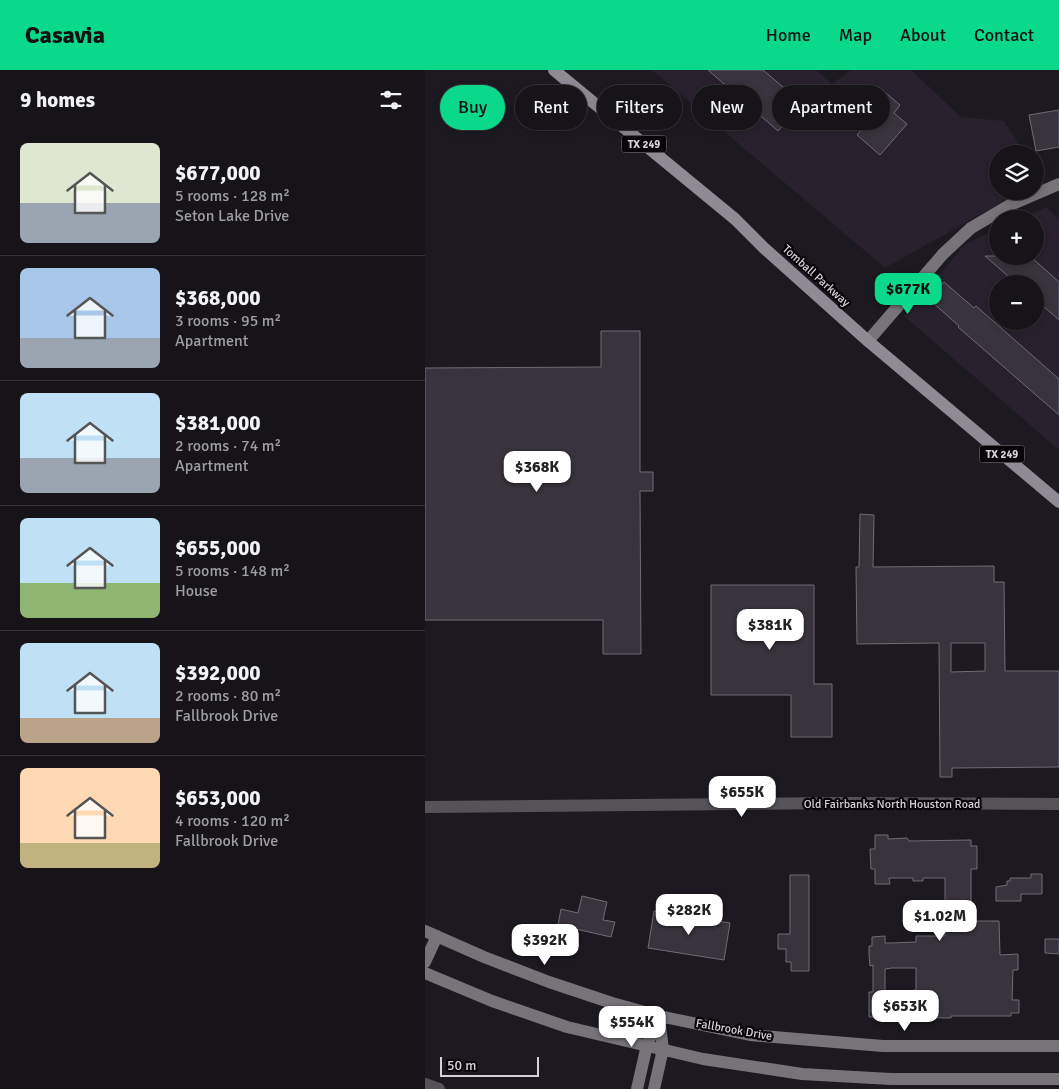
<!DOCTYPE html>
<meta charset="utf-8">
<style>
body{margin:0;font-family:Signika,sans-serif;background:#1f1c22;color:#f1f3f6;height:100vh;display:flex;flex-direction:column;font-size:19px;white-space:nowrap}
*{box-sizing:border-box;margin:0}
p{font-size:16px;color:#9e9ea2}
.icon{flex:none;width:28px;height:28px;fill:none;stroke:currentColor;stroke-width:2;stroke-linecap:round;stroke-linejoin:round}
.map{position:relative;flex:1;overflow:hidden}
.drawer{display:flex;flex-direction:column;background:#161319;width:425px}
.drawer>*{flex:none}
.hud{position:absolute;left:15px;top:15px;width:475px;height:45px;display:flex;gap:10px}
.controls{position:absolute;left:564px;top:75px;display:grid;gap:10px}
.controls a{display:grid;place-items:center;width:55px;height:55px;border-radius:50%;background:#161319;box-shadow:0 2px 8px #0003,0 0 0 1px #353238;font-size:25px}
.scale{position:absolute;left:15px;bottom:12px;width:99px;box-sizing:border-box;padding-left:5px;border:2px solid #d4d2d7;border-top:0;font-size:14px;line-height:18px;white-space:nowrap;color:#d4d2d7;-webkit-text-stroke:4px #070508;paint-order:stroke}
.price{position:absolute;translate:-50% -42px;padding:0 11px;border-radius:10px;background:#fff;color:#222;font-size:16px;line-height:32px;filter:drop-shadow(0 1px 2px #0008)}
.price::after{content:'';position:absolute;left:50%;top:30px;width:15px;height:11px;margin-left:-8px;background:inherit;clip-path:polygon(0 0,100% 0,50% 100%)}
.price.selected{background:#0ad98b;color:#111}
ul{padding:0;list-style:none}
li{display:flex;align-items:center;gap:15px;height:125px;padding:0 20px}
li+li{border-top:1px solid #353238}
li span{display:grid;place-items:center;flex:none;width:140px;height:100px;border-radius:8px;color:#555}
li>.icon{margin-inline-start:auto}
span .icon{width:60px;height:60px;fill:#fffc;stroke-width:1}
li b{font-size:21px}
h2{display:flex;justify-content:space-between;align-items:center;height:60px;padding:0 20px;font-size:21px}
.chip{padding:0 18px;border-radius:22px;background:#161319;box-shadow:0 2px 8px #0003,0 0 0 1px #353238;font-size:18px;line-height:45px}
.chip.selected{background:#0ad98b;color:#111}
header{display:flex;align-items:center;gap:30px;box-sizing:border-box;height:70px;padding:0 25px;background:#0ad98b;color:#111}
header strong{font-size:24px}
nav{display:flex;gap:28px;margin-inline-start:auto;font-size:18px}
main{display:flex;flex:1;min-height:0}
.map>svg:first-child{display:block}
.built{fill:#28212d;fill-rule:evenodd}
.building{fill:#38333c;stroke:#706b74;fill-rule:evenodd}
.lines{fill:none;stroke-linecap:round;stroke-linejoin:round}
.street{stroke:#555357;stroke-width:12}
.secondary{stroke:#767379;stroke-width:12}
.primary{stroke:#8f8b94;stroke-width:12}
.labels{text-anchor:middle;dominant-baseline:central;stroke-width:4.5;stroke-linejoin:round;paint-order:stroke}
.shield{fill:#070508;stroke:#969499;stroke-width:1}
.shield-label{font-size:11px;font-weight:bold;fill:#d4d2d7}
.street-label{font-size:12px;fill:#d4d2d7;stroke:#070508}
</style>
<header>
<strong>Casavia</strong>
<nav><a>Home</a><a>Map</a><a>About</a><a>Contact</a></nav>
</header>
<main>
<section class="drawer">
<h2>9 homes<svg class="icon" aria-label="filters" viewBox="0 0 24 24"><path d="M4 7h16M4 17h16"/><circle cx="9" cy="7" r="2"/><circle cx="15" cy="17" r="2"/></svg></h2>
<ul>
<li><span style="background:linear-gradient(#dfe7d0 60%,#9aa5b1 0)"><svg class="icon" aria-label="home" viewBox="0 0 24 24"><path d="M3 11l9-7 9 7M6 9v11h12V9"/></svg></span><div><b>$677,000</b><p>5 rooms · 128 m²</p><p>Seton Lake Drive</p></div></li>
<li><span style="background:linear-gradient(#a9c7e8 70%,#9aa5b1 0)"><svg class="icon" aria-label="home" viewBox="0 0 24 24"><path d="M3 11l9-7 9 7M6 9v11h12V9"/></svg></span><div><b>$368,000</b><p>3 rooms · 95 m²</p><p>Apartment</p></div></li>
<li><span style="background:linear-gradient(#bfe0f5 65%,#9aa5b1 0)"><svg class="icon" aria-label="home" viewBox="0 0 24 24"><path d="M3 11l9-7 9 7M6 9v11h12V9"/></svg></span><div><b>$381,000</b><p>2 rooms · 74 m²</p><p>Apartment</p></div></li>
<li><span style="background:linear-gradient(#bfe0f5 65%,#8fb573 0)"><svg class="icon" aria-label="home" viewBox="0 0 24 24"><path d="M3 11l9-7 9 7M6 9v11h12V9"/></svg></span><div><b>$655,000</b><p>5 rooms · 148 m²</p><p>House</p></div></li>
<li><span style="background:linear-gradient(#bfe0f5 75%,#b9a48a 0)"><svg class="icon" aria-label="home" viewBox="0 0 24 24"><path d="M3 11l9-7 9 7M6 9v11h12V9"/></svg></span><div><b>$392,000</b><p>2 rooms · 80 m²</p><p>Fallbrook Drive</p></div></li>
<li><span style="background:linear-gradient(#ffd9b3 75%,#c2b280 0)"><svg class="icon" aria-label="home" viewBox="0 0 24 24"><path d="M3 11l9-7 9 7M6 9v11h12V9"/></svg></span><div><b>$653,000</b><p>4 rooms · 120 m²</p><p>Fallbrook Drive</p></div></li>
</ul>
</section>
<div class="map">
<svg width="634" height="1019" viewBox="0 0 634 1019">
<rect width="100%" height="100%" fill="#1d1921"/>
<path class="built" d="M 227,0 L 391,0 L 407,14 L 426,0 L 486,0 L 536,47 L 579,51 L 600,84 L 572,84 L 572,121 L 597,121 L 460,198 Z
M 621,137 L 634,149 L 634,380 L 479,246 L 539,175 L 572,159 L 572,186 L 610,186 L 610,149 L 595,149 ZM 572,214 L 610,214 L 610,251 L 572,251 Z"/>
<path class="building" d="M 283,0 L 338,0 L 377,33 L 353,61 Z
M 454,17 L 475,35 L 469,43 L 482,54 L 455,85 L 432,65 L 438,58 L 427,49 Z
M 634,40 L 634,77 L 611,81 L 604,45 Z
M 560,186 L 605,186 L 634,212 L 634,250 L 610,229 L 610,214 L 592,214 Z
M 519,212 L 549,238 L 551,236 L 634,309 L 634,345 L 533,257 L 534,256 L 507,232 L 509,229 L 506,226 Z
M 176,261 L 215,261 L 215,402 L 228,402 L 228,421 L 215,421 L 216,584 L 178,584 L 178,550 L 0,550 L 0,298 L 176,297 Z
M 435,444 L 449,445 L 448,497 L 569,496 L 569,512 L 579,512 L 580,601 L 634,601 L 634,697 L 527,698 L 527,707 L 515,707 L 514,573 L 432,574 L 431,497 L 434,497 ZM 526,573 L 560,573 L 560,601 L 526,602 Z
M 286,515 L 389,515 L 389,614 L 407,614 L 407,667 L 366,667 L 366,625 L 286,625 Z
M 450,765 L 463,765 L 463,769 L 482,768 L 484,771 L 546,770 L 546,776 L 552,776 L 552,799 L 546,799 L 546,843 L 548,843 L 548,851 L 574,851 L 575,885 L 593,884 L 593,900 L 588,900 L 587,930 L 594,930 L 594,943 L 586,943 L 586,946 L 526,946 L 526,948 L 444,947 L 444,922 L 448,922 L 448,895 L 445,896 L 444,884 L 444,876 L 447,876 L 447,867 L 460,866 L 460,873 L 466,873 L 491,872 L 491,866 L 520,866 L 520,808 L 498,808 L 498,811 L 488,811 L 488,808 L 464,808 L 465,814 L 450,814 L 450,799 L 446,799 L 445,779 L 450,779 ZM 467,898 L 491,898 L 491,920 L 488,920 L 489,922 L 460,922 L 460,899 Z
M 606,804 L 617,804 L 617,824 L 596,824 L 596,831 L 571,831 L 571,817 L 582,815 L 582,811 L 585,811 L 585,808 L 606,808 Z
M 365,805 L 384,805 L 384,901 L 366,901 L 366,892 L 361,892 L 361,879 L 353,879 L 353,864 L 365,864 Z
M 157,826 L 182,832 L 178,850 L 190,852 L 186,867 L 133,855 L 136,839 L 153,843 Z
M 229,841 L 305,853 L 299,890 L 223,878 Z
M 620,869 L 634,869 L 634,884 L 620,883 Z"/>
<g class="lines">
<path class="street" d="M 0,737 L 415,733 L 634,734
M 0,1014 L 14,1019"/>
<path class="secondary" d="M 443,271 L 518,184 L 546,158 L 585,135 L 634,114
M 0,861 L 59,887 L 124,912 L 187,933 L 234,946 L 325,965 L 458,976 L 634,976
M 0,892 L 12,866
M 0,903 L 67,931 L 142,957 L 278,989 L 377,1004 L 430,1007 L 466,1009 L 634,1009
M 212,1019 L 222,975 L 234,946
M 229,1019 L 238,979 L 234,948"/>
<path class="primary" d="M 129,0 L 310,149 L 339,178 L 443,271 L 634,432"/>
</g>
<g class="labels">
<g class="shield">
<rect x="196.5" y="65.5" width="45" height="17" rx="4"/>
<rect x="554.5" y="375.5" width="45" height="17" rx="4"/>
</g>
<g class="shield-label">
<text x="219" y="74">TX 249</text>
<text x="577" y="384">TX 249</text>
</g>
<g class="street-label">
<text transform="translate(391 206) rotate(42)">Tomball Parkway</text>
<text x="467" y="734">Old Fairbanks North Houston Road</text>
<text transform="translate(309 960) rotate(10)">Fallbrook Drive</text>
</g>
</g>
</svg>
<div class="controls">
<a><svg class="icon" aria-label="layers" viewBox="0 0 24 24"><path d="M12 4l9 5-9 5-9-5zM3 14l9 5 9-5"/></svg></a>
<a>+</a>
<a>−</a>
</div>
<div class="scale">50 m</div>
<b class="price selected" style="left:483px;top:245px">$677K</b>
<b class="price" style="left:112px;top:423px">$368K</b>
<b class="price" style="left:345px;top:581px">$381K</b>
<b class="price" style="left:317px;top:748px">$655K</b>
<b class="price" style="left:264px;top:866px">$282K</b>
<b class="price" style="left:515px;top:872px">$1.02M</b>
<b class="price" style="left:120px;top:896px">$392K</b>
<b class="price" style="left:480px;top:962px">$653K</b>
<b class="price" style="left:207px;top:978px">$554K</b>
<div class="hud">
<a class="chip selected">Buy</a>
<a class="chip">Rent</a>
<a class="chip">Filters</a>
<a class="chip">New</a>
<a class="chip">Apartment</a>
</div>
</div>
</main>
